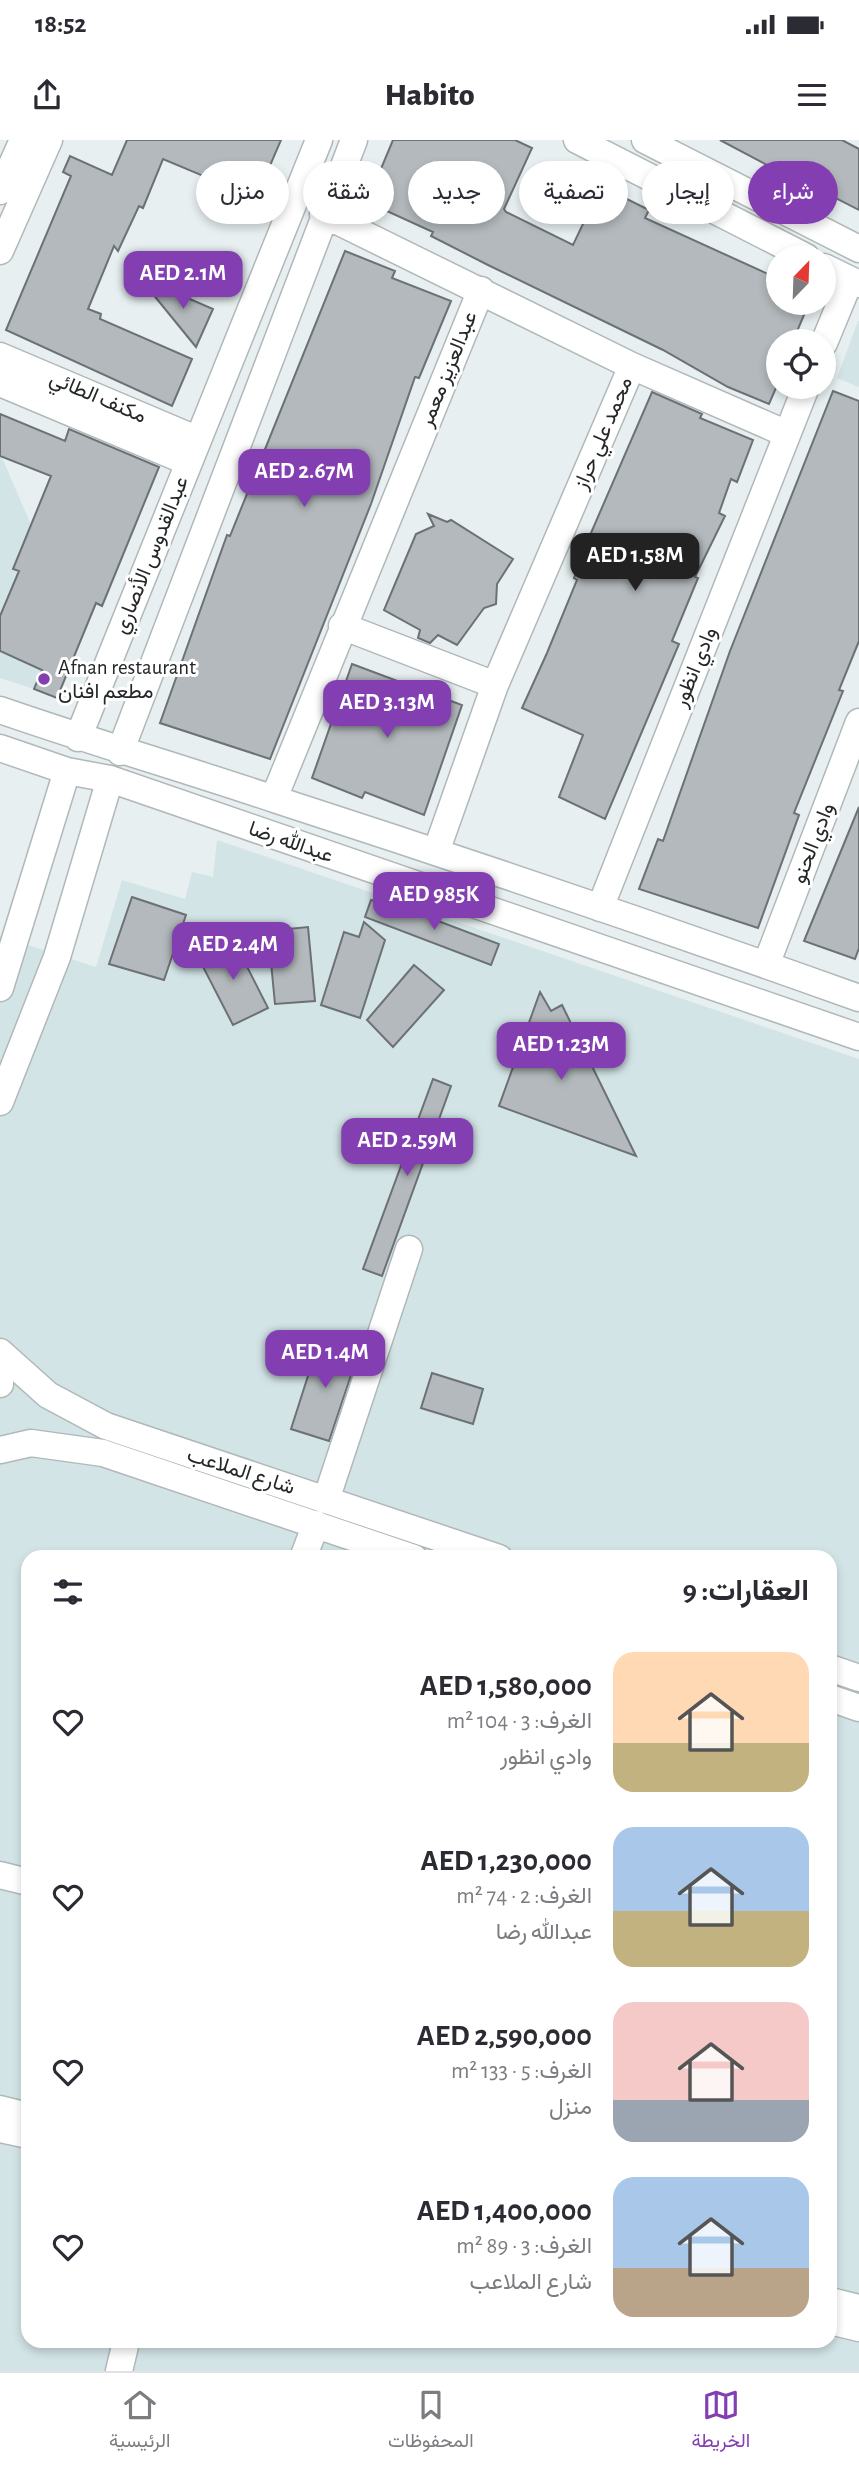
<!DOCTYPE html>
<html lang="ar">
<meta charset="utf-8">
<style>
body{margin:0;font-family:"Alegreya Sans",Vazirmatn,sans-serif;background:#f7f7f7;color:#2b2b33;direction:rtl;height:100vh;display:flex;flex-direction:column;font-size:26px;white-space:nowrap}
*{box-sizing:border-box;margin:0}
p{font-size:23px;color:#7c7c81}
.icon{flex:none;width:38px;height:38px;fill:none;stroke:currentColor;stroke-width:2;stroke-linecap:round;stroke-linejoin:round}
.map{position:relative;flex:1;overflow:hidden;direction:ltr}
.panel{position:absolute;left:21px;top:1410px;width:816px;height:798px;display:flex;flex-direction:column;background:#fff;border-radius:21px;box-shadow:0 4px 10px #0003;direction:rtl}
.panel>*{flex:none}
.hud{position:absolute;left:21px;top:21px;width:817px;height:63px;direction:rtl;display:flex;gap:14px}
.needle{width:46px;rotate:23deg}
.buttons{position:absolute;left:766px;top:105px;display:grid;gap:14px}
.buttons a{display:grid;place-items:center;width:70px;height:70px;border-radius:50%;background:#fff;box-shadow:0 4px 10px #0003;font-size:35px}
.price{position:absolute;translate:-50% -60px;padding:0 16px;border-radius:14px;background:#833eb2;color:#fff;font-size:23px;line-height:46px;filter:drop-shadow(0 2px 4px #0008)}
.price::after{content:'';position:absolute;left:50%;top:42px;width:21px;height:16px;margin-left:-10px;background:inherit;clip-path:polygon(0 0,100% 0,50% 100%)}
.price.selected{background:#222;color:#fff}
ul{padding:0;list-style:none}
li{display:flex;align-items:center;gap:21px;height:175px;padding:0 28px}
li span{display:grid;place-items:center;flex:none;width:196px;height:140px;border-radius:21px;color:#555}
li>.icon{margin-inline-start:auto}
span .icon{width:84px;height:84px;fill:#fffc;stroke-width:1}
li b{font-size:30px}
h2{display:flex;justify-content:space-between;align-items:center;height:84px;padding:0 28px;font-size:30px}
.pill{padding:0 24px;border-radius:32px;background:#fff;box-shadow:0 4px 10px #0003;font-size:24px;line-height:63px}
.pill.selected{background:#833eb2;color:#fff}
.status{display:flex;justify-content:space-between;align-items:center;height:49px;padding:0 35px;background:#fff;direction:ltr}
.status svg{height:19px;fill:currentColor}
header{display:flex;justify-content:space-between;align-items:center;height:91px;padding:0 28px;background:#fff;font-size:32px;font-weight:800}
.dock{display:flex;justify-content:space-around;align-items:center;height:98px;border-top:2px solid #e1e1e2;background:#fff;font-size:19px;color:#7c7c81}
.dock a{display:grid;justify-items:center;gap:4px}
.dock .selected{color:#833eb2}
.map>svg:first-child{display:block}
.built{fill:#d3e4e7;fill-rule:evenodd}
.building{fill:#b3b9bc;stroke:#6b7174;stroke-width:2}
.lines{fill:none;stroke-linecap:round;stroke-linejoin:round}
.minor-casing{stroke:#b0b8b9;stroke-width:29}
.minor{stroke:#fff;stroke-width:26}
.poi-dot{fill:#833eb2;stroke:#fff;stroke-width:2.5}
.labels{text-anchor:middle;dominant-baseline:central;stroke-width:6;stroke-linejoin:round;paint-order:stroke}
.street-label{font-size:21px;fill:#242728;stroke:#fff}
.poi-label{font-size:21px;fill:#242728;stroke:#fff;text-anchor:start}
</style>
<div class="status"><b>18:52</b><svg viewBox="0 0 49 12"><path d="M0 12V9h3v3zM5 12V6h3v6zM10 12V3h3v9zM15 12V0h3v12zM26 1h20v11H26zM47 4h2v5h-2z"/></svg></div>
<header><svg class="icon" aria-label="menu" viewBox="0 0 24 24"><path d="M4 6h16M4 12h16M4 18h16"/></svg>Habito<svg class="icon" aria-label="share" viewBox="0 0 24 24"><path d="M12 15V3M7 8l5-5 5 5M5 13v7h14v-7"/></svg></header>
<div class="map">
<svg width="859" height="2231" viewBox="0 0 859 2231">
<rect width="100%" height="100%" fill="#e7eff0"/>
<path class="built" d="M 858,181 L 859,181 L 859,247 L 837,238 Z
M 0,313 L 67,468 L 34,549 L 0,538 Z
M 217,700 L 859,919 L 859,2231 L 0,2231 L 0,796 L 96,827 L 122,740 L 185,759 L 192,732 L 213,737 ZM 28,1418 L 830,1418 L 830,2202 L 28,2202 Z"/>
<path class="building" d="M 127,0 L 281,0 L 256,58 L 163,19 L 143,68 L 139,66 L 118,111 L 114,106 L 88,169 L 101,174 L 100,179 L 192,219 L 172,266 L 6,190 L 71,36 L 63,32 L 70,16 L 112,35 Z
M 393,0 L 515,0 L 532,8 L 504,69 L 506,72 L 573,105 L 601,46 L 649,70 L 645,78 L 779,139 L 779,163 L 809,163 L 793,201 L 779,201 L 779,241 L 769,264 L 728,247 L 663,210 L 488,125 L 431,96 L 433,92 L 367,62 Z
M 720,0 L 842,0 L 859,9 L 859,70 L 820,50 L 818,52 Z
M 345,111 L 395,131 L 392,138 L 451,161 L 419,238 L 415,237 L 371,364 L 270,619 L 160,583 L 227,395 L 230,396 Z
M 139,137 L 213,169 L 196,207 Z
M 833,251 L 859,261 L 859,501 L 839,550 L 843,551 L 794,673 L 799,675 L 758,788 L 639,749 L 658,699 L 663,701 L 730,511 Z
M 652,252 L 702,274 L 700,278 L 753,300 L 737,342 L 731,339 L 719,373 L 725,376 L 695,437 L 698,438 L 672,501 L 679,504 L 605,679 L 559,657 L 583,595 L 522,568 L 547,513 L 577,440 L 574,438 L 591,393 Z
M 0,274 L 65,301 L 69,289 L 159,327 L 102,466 L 96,463 L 57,558 L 34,549 L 42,530 L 0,511 L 0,476 L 19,431 L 13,429 L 51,336 L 0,316 Z
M 428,374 L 447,382 L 451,380 L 513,419 L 497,444 L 496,464 L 484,468 L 457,505 L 438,495 L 430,503 L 418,498 L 420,490 L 384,470 L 416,394 L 434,386 Z
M 352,524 L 462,565 L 424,675 L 365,652 L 362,658 L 312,638 Z
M 859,667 L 859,808 L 855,819 L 804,801 Z
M 132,757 L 186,775 L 164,840 L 109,824 Z
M 371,760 L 417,773 L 499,804 L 491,825 L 365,777 Z
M 364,782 L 385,800 L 360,878 L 321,865 L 344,792 L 359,797 Z
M 308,787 L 315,861 L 275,864 L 268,791 Z
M 233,799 L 268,868 L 233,885 L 198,817 Z
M 414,825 L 444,850 L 393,907 L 367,880 Z
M 540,852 L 551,871 L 562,865 L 636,1016 L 499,966 Z
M 433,939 L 451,946 L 382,1136 L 363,1129 Z
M 331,1199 L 360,1208 L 329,1301 L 291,1289 L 315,1214 L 325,1217 Z
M 432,1233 L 483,1249 L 473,1284 L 421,1268 Z"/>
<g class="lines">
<defs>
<path id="minor" d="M 577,0 L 806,117
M 645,0 L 859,109
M 0,51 L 23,0
M 323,74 L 632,226 L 787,294
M 0,111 L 49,0
M 824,127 L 859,144
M 824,203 L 850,140
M 0,216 L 196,299
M 0,243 L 188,322
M 342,486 L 495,545
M 0,570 C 92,602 185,629 277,660 C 472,723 666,789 859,858
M 78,598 L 319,0
M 0,608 L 67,631 L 110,639 L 859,897
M 120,612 L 354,0
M 274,658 L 481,150
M 436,712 L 495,545 L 632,226
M 600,768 L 806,247
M 766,825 L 859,582
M 0,848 L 67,631
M 0,962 L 57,817 L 110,639
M 0,1212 L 48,1255 L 106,1286 L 499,1418
M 0,1234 L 0,1244
M 0,1310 L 31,1303 L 103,1313 L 414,1418
M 326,1360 L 409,1109
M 303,1418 L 316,1384
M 830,1528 L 859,1538
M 830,1558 L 859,1568
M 0,1735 L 28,1742
M 0,1969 L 28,1976
M 0,1989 L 28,1995
M 830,2161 L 859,2168
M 830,2181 L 859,2188
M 119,2231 L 126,2202"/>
</defs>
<use href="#minor" class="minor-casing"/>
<use href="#minor" class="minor"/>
</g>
<circle class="poi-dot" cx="44" cy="539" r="7"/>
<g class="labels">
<g class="street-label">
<text transform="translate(448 229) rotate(-68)">عبدالعزيز معمر</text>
<text transform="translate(98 257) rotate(23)">مكنف الطائي</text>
<text transform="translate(603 293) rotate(-67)">محمد علي حراز</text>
<text transform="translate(151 415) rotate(-68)">عبدالقدوس الأنصاري</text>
<text transform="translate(695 527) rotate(-68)">وادي انظور</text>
<text transform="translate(291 702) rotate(19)">عبدالله رضا</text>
<text transform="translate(813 703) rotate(-69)">وادي الحنو</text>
<text transform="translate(241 1331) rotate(18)">شارع الملاعب</text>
</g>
<g class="poi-label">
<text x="58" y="527">Afnan restaurant<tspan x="58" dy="24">مطعم افنان</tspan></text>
</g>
</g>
</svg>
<div class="buttons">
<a><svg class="needle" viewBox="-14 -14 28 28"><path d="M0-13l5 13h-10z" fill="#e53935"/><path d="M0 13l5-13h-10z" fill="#7c7c81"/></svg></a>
<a><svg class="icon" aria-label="locate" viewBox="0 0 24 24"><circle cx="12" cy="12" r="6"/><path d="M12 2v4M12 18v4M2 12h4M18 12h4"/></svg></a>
</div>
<b class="price" style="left:183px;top:171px">AED 2.1M</b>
<b class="price" style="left:304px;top:369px">AED 2.67M</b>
<b class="price selected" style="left:635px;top:453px">AED 1.58M</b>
<b class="price" style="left:387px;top:600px">AED 3.13M</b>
<b class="price" style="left:434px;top:792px">AED 985K</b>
<b class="price" style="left:233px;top:842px">AED 2.4M</b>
<b class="price" style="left:561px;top:942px">AED 1.23M</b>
<b class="price" style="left:407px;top:1038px">AED 2.59M</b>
<b class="price" style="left:325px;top:1250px">AED 1.4M</b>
<div class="hud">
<a class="pill selected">شراء</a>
<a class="pill">إيجار</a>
<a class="pill">تصفية</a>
<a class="pill">جديد</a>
<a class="pill">شقة</a>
<a class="pill">منزل</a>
</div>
<section class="panel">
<h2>العقارات: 9<svg class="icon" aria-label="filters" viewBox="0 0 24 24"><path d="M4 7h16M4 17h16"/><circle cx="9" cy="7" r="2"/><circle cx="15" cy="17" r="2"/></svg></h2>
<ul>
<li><span style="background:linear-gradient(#ffd9b3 65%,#c2b280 0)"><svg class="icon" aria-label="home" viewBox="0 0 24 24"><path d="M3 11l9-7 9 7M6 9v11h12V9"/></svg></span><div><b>AED 1,580,000</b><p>الغرف: 3 · 104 m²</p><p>وادي انظور</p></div><svg class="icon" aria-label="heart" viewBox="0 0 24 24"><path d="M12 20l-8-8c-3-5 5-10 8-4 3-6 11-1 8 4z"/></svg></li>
<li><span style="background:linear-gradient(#a9c7e8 60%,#c2b280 0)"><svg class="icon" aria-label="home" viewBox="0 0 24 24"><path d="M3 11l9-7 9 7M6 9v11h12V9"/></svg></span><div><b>AED 1,230,000</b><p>الغرف: 2 · 74 m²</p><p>عبدالله رضا</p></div><svg class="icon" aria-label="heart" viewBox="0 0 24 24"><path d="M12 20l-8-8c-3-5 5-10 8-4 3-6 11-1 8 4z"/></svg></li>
<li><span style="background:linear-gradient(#f6c9c9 70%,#9aa5b1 0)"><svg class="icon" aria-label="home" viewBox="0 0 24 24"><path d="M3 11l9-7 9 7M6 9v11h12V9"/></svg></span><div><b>AED 2,590,000</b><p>الغرف: 5 · 133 m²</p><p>منزل</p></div><svg class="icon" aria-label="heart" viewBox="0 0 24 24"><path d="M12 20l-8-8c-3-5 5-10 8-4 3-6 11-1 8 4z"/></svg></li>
<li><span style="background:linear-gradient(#a9c7e8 65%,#b9a48a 0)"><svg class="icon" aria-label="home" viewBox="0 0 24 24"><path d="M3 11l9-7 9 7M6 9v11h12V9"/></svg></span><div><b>AED 1,400,000</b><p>الغرف: 3 · 89 m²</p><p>شارع الملاعب</p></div><svg class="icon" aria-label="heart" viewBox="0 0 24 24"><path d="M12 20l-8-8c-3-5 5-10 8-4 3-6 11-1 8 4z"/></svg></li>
</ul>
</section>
</div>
<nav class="dock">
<a class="selected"><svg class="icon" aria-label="map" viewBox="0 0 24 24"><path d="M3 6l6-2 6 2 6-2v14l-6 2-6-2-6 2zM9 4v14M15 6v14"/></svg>الخريطة</a>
<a><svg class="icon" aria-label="saved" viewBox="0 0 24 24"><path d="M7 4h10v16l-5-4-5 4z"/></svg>المحفوظات</a>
<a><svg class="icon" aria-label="home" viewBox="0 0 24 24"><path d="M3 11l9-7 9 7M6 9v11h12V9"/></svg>الرئيسية</a>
</nav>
